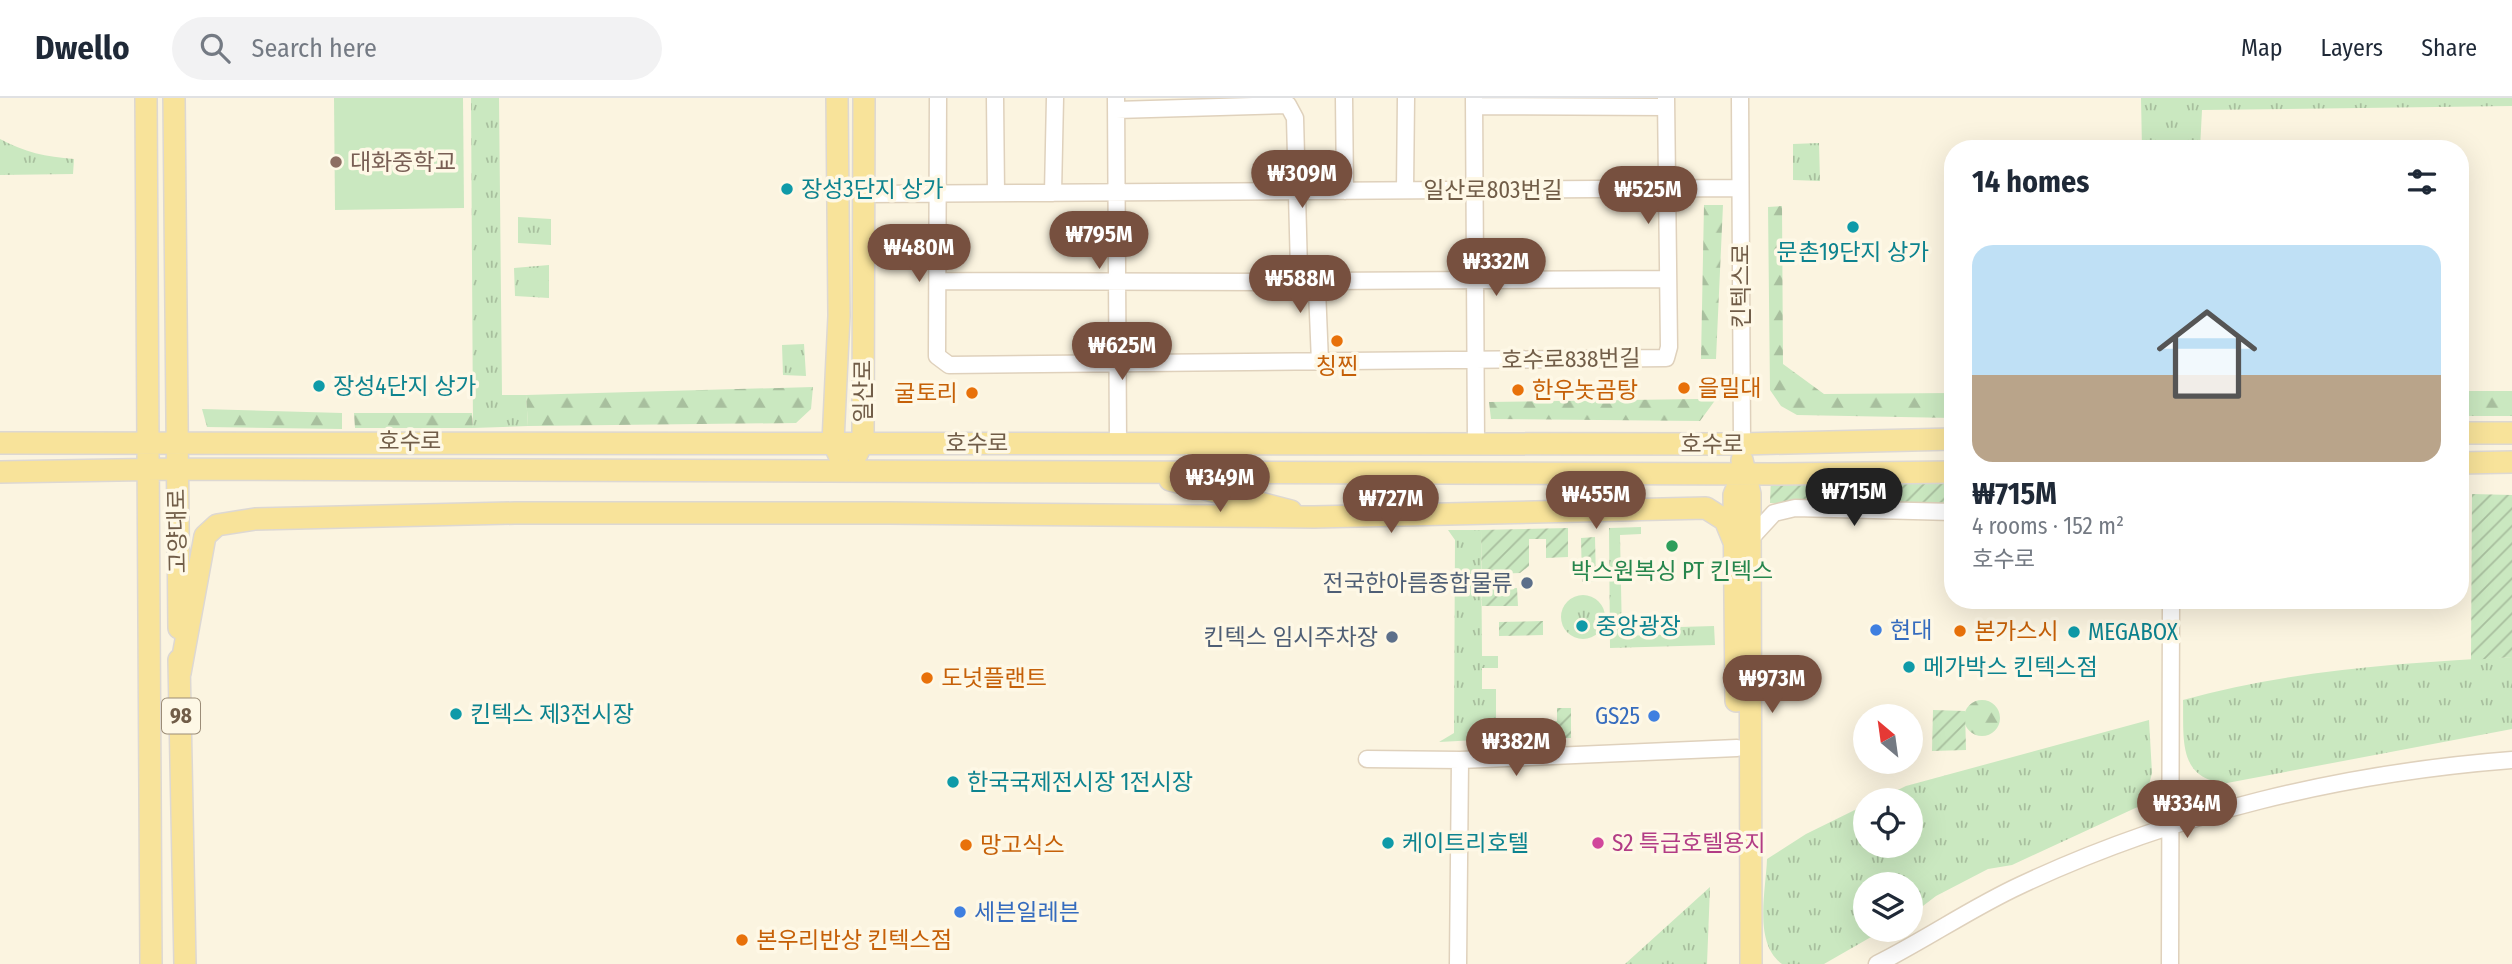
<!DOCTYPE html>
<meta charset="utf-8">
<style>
body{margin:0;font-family:"Fira Sans Condensed","Noto Sans KR",sans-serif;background:#f2f2f3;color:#1f2937;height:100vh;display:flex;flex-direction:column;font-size:26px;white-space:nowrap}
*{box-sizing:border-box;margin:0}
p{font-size:23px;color:#747a83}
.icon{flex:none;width:38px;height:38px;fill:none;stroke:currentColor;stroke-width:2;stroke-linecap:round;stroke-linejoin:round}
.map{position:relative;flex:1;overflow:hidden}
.sheet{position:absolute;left:1944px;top:42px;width:525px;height:469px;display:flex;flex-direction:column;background:#fff;border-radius:28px;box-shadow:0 7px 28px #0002}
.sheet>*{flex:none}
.needle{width:46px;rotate:331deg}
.fabs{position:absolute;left:1853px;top:606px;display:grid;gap:14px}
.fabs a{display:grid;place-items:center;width:70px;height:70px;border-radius:50%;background:#fff;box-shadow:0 7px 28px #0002;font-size:35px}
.price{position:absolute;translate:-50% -60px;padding:0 16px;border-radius:24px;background:#77503f;color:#fff;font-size:23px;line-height:46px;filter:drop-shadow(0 2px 4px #0008)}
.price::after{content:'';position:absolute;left:50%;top:42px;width:21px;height:16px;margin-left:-10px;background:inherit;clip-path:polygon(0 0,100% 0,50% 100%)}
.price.current{background:#222;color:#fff}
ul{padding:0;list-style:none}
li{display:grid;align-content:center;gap:14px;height:371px;padding:0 28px}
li+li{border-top:2px solid #e0e1e3}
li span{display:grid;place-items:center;height:217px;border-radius:21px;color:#555}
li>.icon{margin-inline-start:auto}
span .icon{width:126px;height:126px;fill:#fffc;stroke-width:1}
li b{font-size:30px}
h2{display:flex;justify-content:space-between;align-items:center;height:84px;padding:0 28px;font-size:30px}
header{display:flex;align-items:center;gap:42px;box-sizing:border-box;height:98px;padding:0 35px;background:#fff;border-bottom:2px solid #e0e1e3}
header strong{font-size:33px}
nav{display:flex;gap:38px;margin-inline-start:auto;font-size:24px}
.search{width:490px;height:63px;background:#f2f2f3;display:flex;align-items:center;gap:18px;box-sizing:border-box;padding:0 24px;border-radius:38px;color:#747a83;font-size:26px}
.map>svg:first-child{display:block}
.grass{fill:url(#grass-tufts)}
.forest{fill:url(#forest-firs)}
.garden{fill:url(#garden-furrows)}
.pitch{fill:#cae8c0}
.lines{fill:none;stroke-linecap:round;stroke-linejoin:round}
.minor-casing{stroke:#dfd1bc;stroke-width:19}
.major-casing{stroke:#ddd8d3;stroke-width:24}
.minor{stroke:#fff;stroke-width:16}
.major{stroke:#f8e39a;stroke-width:21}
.education-dot{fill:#8d6e63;stroke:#fef8e6;stroke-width:2.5}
.culture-dot{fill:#0f9aa8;stroke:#fef8e6;stroke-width:2.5}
.food-dot{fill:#e8710a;stroke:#fef8e6;stroke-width:2.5}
.leisure-dot{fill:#2e9e5b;stroke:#fef8e6;stroke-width:2.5}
.service-dot{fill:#5c6f8a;stroke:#fef8e6;stroke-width:2.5}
.shop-dot{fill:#3f7fe0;stroke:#fef8e6;stroke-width:2.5}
.hotel-dot{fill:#d1479c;stroke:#fef8e6;stroke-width:2.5}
.labels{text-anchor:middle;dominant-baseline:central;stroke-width:7;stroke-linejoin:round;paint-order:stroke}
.shield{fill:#fef8e6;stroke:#9b8c77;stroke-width:2}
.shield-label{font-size:21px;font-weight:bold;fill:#715d48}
.education-label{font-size:23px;fill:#785e54;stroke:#fef8e6;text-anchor:start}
.culture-label{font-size:23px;fill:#0d838f;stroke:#fef8e6;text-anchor:start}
.street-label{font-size:23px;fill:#715d48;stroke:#fef8e6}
.food-label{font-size:23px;fill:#c56008;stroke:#fef8e6;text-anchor:start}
.leisure-label{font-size:23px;fill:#27864d;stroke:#fef8e6}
.service-label{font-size:23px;fill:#4e5e75;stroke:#fef8e6;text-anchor:end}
.shop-label{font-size:23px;fill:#366cbe;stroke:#fef8e6;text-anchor:start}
.hotel-label{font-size:23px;fill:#b23c85;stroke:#fef8e6;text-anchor:start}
</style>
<header>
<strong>Dwello</strong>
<div class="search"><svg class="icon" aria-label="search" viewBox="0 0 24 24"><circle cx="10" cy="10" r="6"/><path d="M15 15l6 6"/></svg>Search here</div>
<nav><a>Map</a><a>Layers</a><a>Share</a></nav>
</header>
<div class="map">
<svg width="2512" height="866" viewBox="0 0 2512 866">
<defs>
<pattern id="grass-tufts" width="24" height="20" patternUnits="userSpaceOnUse" patternTransform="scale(1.75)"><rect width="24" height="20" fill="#cae8c0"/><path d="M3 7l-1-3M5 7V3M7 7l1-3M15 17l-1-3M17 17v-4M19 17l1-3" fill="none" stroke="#a8bf9e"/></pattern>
<pattern id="forest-firs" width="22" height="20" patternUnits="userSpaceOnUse" patternTransform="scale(1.75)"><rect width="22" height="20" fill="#cae8c0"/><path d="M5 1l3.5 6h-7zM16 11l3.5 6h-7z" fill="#a8bf9e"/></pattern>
<pattern id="garden-furrows" width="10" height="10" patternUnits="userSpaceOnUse" patternTransform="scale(1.75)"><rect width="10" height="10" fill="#cae8c0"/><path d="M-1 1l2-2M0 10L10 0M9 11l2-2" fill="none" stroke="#a8bf9e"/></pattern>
</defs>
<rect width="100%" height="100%" fill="#fbf4e0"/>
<path class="grass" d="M 471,0 L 499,0 L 502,297 L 526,297 L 528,328 L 473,330 Z
M 2141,0 L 2512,0 L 2512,8 L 2202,12 L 2200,51 L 2142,51 Z
M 0,41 C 24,54 46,59 74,61 L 73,76 L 0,77 Z
M 1819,45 L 1820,83 L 1793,82 L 1793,46 Z
M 518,119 L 551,121 L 551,147 L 518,145 Z
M 549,167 L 549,200 L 515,198 L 514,170 Z
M 804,246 L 806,278 L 783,277 L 782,247 Z
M 1641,429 L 1641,436 L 1620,437 L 1622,538 L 1680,536 L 1680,529 L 1714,528 L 1715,547 L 1610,550 L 1609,430 Z
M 1448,432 L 1481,432 L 1482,558 L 1498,558 L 1498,570 L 1482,570 L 1482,591 L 1496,591 L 1496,641 L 1439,644 L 1454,635 L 1455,442 Z
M1561 519a22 22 0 1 1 44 0a22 22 0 1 1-44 0Z
M 2512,559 L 2512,631 L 2227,685 C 2177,682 2184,640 2183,602 C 2290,572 2402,565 2512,559 Z
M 2149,622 L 2152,675 L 2144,706 L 2012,767 L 1988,771 L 1936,798 L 1911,817 L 1911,786 L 1866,786 L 1866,831 L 1885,831 L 1824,866 L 1782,866 C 1753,845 1766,793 1767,761 L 1806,736 L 1865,707 L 1866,747 L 1911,747 L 1911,702 L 1877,702 L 1906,688 Z
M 1710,789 L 1707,866 L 1625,866 Z"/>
<path class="forest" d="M 1704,107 L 1723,107 L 1716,261 L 1701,261 Z
M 1782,108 L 1783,266 L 1824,296 L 1953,295 L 1953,320 L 1797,317 L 1781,308 L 1770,292 L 1768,109 Z
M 1704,277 L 1717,278 L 1716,301 L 1700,323 L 1491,321 L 1489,304 L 1698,301 L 1703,295 Z
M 813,289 L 811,311 L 796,325 L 528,328 L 526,297 Z
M 2461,293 L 2512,293 L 2512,318 L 2461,318 Z
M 202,311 L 342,315 L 342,331 L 207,329 Z
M 354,315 L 472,315 L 473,330 L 355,330 Z
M1964 620a18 18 0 1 1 36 0a18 18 0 1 1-36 0Z"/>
<path class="garden" d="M 1771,378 L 1953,380 L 1953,406 L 1770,405 Z
M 2472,396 L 2512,397 L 2512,559 L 2471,562 Z
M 1568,430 L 1568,459 L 1546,460 L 1546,441 L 1529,441 L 1529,468 L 1520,475 L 1493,476 L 1494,491 L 1517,490 L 1518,508 L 1482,508 L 1481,432 Z
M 1595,439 L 1596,483 L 1582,484 L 1581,440 Z
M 1543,523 L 1543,537 L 1499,538 L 1499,524 Z
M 1557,610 L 1571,610 L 1571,640 L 1521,641 L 1521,624 L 1557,623 Z
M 1933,612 L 1965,613 L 1966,652 L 1932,653 Z"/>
<path class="pitch" d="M 334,0 L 463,0 L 464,110 L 335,112 Z"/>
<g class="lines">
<defs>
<path id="minor" d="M 938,0 L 937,258 L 949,267 L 1666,260 L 1669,249 L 1666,0
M 995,0 L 996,95
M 1116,0 L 1118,345
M 1344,0 L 1345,93
M 1474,0 L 1476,346
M 1740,0 L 1742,346
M 1474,8 L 1666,9
M 1405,92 L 1406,0
M 1053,95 L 1055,0
M 864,96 L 1740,90
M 938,183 L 1289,184 L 1299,172 L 1295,20 L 1288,7 L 1116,12
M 1320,264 L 1317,191 L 1323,183 L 1668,181
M 1750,441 L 1774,415 L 1795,410 L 1953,414
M 1367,661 L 1460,662
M 1458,866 L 1460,662 L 1737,650
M 1877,866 C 1927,841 1971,810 2021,787 C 2174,715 2343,675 2512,662
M 2170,866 L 2171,502"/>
<path id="major" d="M 146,0 L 151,866
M 174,0 L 179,530
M 837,0 L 839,218 L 833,344 L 839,357
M 2460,335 L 2512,335
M 0,345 L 1742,346 L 1953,341
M 857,356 L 863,344 L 864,0
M 1742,362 L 1750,396 L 1751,866
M 2460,365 L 2512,364
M 0,374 L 176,371 L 1775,376 L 1953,374
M 1170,382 L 1291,413
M 179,562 L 185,866
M 180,575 L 205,438 L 217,427 L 255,421 L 515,415 L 889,415 L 1314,419 L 1706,410 L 1725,422 L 1734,444
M 1736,603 L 1734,397 L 1743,376"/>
</defs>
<use href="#minor" class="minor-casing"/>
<use href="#major" class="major-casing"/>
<use href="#minor" class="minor"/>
<use href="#major" class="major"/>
</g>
<circle class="education-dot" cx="336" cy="64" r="7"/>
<g class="culture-dot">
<circle cx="787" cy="91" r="7"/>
<circle cx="1853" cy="129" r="7"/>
<circle cx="319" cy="288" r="7"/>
<circle cx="1582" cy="528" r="7"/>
<circle cx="2074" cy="534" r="7"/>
<circle cx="1909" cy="569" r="7"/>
<circle cx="456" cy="616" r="7"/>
<circle cx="953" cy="684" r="7"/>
<circle cx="1388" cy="745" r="7"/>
</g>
<g class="food-dot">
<circle cx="1337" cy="243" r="7"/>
<circle cx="1684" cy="290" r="7"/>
<circle cx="1518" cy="292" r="7"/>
<circle cx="972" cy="295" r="7"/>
<circle cx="1960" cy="533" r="7"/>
<circle cx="927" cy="580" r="7"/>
<circle cx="966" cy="747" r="7"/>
<circle cx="742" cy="842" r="7"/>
</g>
<circle class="leisure-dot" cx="1672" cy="448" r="7"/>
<g class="service-dot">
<circle cx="1527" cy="485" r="7"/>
<circle cx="1392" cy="539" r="7"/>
</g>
<g class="shop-dot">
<circle cx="1876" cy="532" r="7"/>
<circle cx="1654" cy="618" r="7"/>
<circle cx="960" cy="814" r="7"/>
</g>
<circle class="hotel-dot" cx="1598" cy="745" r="7"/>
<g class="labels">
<rect class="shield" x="162" y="600.5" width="38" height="35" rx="5"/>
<g class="shield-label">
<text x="181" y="618">98</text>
</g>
<g class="education-label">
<text x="350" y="64">대화중학교</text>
</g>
<g class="culture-label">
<text x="801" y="91">장성3단지 상가</text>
<text x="1853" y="154" text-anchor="middle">문촌19단지 상가</text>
<text x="333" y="288">장성4단지 상가</text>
<text x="1596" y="528">중앙광장</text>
<text x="2088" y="534">MEGABOX</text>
<text x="1923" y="569">메가박스 킨텍스점</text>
<text x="470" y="616">킨텍스 제3전시장</text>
<text x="967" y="684">한국국제전시장 1전시장</text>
<text x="1402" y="745">케이트리호텔</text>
</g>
<g class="street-label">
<text x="1493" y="92">일산로803번길</text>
<text transform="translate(1741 188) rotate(-90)">킨텍스로</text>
<text transform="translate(1571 261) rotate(-1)">호수로838번길</text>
<text transform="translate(863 293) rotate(-90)">일산로</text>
<text x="410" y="343">호수로</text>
<text x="977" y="345">호수로</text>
<text x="1712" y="346">호수로</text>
<text transform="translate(177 433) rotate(-91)">고양대로</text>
</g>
<g class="food-label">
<text x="1337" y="268" text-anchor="middle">칭찐</text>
<text x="1698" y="290">을밀대</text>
<text x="1532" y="292">한우놋곰탕</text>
<text x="958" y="295" text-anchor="end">굴토리</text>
<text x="1974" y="533">본가스시</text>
<text x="941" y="580">도넛플랜트</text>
<text x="980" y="747">망고식스</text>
<text x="756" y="842">본우리반상 킨텍스점</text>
</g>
<g class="leisure-label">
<text x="1672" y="473">박스원복싱 PT 킨텍스</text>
</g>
<g class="service-label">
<text x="1513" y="485">전국한아름종합물류</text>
<text x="1378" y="539">킨텍스 임시주차장</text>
</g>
<g class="shop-label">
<text x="1890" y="532">현대</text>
<text x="1640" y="618" text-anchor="end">GS25</text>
<text x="974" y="814">세븐일레븐</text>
</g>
<g class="hotel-label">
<text x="1612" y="745">S2 특급호텔용지</text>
</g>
</g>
</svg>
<div class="fabs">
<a><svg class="needle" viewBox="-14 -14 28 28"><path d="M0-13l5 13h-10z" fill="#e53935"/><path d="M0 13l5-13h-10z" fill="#747a83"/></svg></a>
<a><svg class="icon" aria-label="locate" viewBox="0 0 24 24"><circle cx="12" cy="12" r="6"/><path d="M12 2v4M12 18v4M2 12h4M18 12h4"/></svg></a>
<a><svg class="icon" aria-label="layers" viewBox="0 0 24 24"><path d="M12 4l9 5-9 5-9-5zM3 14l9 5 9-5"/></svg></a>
</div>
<b class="price" style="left:1302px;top:112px">₩309M</b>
<b class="price" style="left:1648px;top:128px">₩525M</b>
<b class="price" style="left:1099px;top:173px">₩795M</b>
<b class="price" style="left:919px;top:186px">₩480M</b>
<b class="price" style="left:1496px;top:200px">₩332M</b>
<b class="price" style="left:1300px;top:217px">₩588M</b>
<b class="price" style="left:1122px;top:284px">₩625M</b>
<b class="price" style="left:1220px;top:416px">₩349M</b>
<b class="price current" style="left:1854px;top:430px">₩715M</b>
<b class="price" style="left:1596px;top:433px">₩455M</b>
<b class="price" style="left:1391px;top:437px">₩727M</b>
<b class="price" style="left:1772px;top:617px">₩973M</b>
<b class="price" style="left:1516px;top:680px">₩382M</b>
<b class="price" style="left:2187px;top:742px">₩334M</b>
<section class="sheet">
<h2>14 homes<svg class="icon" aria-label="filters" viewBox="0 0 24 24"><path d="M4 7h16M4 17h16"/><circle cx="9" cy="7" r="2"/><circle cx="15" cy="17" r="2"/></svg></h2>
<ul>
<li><span style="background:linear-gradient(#bfe0f5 60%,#b9a48a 0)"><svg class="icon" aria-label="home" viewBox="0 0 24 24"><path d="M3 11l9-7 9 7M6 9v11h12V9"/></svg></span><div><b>₩715M</b><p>4 rooms · 152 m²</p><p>호수로</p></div></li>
</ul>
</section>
</div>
